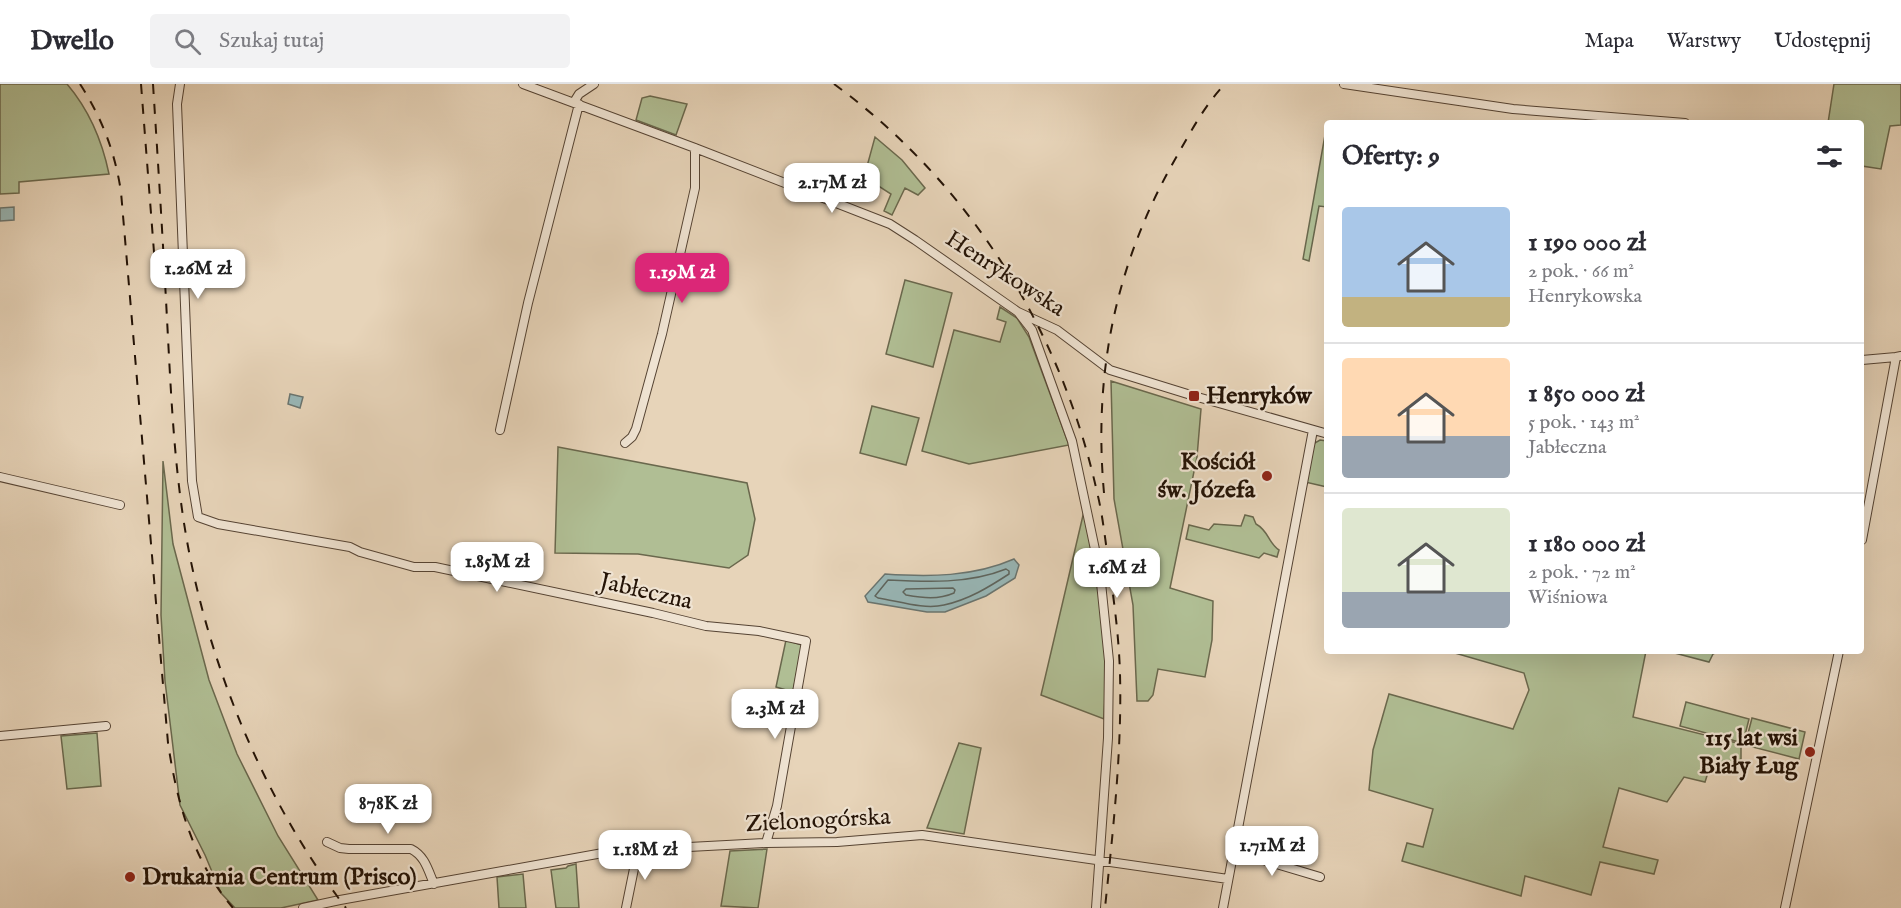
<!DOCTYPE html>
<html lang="pl">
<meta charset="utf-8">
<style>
body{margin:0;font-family:"IM FELL English",serif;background:#f2f2f3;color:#2b2b33;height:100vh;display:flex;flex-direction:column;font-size:22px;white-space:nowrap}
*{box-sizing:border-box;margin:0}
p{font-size:20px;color:#7c7c81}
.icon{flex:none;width:33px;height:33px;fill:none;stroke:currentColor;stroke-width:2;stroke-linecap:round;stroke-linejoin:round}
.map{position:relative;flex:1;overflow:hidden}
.side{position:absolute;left:1324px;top:36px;width:540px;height:534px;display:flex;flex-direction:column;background:#fff;border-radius:6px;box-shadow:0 6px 24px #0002}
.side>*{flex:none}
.price{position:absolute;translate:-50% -51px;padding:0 14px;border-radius:12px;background:#fff;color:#222;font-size:20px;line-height:39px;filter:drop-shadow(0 2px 3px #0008)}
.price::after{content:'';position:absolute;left:50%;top:36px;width:18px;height:14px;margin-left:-9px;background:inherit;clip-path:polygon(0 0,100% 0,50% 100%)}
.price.selected{background:#db2777;color:#fff}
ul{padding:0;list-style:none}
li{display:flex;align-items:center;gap:18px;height:150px;padding:0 18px}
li+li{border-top:2px solid #e1e1e2}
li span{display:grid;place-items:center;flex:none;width:168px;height:120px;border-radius:6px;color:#555}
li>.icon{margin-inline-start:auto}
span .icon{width:72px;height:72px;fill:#fffc;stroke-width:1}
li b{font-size:26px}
h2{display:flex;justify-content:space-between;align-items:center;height:72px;padding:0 18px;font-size:26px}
header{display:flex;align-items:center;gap:36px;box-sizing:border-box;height:84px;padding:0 30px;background:#fff;border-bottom:2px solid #e1e1e2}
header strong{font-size:28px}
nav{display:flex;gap:33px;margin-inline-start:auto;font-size:21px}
.search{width:420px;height:54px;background:#f2f2f3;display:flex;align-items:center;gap:15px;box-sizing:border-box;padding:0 21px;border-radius:6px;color:#7c7c81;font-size:22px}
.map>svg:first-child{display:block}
.green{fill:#b0be94;stroke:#6a684d;stroke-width:1.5}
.water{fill:#98b7b7;stroke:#6a7570;stroke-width:1.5}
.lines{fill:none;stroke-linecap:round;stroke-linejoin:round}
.shore{stroke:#5e655e;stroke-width:1.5}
.minor-casing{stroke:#554333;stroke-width:10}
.minor{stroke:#efe3d2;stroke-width:8}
.rail{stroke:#241306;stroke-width:2;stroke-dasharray:10 10;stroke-linecap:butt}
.poi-dot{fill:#8f2418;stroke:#efe3d2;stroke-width:2}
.labels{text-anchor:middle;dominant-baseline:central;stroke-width:4.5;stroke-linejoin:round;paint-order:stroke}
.street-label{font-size:24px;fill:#241306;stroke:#efe3d2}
.poi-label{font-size:24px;font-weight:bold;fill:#241306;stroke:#efe3d2;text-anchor:start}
</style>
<header>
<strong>Dwello</strong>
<div class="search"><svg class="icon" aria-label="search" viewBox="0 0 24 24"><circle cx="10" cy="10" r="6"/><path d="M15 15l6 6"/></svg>Szukaj tutaj</div>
<nav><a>Mapa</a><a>Warstwy</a><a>Udostępnij</a></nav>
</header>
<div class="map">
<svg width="1901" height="824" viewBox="0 0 1901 824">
<rect width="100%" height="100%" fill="#e7d4b9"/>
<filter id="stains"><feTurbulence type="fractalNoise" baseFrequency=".00333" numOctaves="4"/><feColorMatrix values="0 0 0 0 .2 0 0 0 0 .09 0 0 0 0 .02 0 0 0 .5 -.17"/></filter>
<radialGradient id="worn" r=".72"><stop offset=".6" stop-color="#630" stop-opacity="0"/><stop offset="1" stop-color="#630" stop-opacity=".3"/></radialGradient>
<path class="green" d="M 0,0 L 67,0 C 90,27 102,56 109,90 L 19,98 L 19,109 L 0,110 Z
M 1834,0 L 1901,0 L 1901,41 L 1890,42 L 1881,85 L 1862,82 L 1862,39 L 1828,39 Z
M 650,12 L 687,20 L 676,51 L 636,36 L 642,14 Z
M 1325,51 L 1328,52 L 1327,123 L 1319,122 L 1309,177 L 1303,175 Z
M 875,53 L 902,76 L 925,104 L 918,111 L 905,104 L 892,131 L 884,127 L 891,110 L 874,99 L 873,101 L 863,97 Z
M 905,196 L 952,209 L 933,283 L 886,270 Z
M 1000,223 L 1017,234 L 1029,253 L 1069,361 L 969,380 L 922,367 L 954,246 L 1000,258 L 1006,238 L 997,235 Z
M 1111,297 L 1201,325 L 1197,373 L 1170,504 L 1213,517 L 1212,556 L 1205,593 L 1158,585 L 1153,611 L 1148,617 L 1137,617 L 1133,521 L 1114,415 Z
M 872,322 L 919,334 L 906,381 L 860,369 Z
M 1320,356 L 1327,357 L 1327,403 L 1305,398 L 1313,360 Z
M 558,363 L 747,399 L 755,435 L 748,471 L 729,484 L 638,470 L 555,469 Z
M 163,377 L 173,460 L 209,596 L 237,670 L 278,752 L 318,816 L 281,824 L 235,824 L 221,809 L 205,771 L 180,721 L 165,597 L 161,531 Z
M 1084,427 L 1094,471 L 1107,570 L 1104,635 L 1041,611 Z
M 1245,431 L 1253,433 L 1256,440 C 1269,447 1268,459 1279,466 L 1277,473 L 1264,469 L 1259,474 L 1186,455 L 1189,441 L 1209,446 L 1214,440 L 1241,442 Z
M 786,556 L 802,561 L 793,608 L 776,603 Z
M 1448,567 L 1646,567 L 1633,633 L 1741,660 L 1741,675 L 1730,681 L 1712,676 L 1705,698 L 1684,693 L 1667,718 L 1619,704 L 1603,763 L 1658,776 L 1654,790 L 1600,778 L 1591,811 L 1525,792 L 1521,812 L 1402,777 L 1407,759 L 1423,763 L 1433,725 L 1369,706 L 1373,666 L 1389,610 L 1513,645 L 1529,606 L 1524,589 Z
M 1667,567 L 1719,567 L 1713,570 L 1709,578 Z
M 1686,618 L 1749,635 L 1743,659 L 1680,642 Z
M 1752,634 L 1805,648 L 1799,675 L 1745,661 Z
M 97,649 L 101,702 L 67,705 L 61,652 Z
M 959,659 L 981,664 L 964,750 L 927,744 Z
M 767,765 L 758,824 L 721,822 L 730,767 Z
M 576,780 L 579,824 L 556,824 L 551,786 L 566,784 L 568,782 Z
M 523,790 L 526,824 L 499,824 L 497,793 Z"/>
<path class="water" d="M 14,123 L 14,136 L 0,137 L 0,124 Z
M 290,310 L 303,313 L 300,324 L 288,320 Z
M 1014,475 L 1019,481 L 1015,494 L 986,512 L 945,528 L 927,528 L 868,518 L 865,512 L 885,490 C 929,493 973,493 1014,475 Z"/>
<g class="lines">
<path class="shore" d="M 1006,485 L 1009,487 L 1009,490 C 989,503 968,516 944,521 C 924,526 898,517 878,514 L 875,512 L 888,496 C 927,498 969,500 1006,485 Z
M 953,504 L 955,506 L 954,509 C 938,516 923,514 906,511 L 903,508 L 906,505 Z"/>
<defs>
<path id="minor" d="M 180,0 L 177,20 L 192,397 L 198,433 L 218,440 L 350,463 L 360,468 L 414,483 L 435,483 L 653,529 L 706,542 L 759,547 L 806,557 L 777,722 L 766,759
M 523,0 L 695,64 L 890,140 L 915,156 L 1018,228 L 1057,246 L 1110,286 L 1194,312 L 1328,350
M 1344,0 L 1513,25 L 1685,39
M 574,18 L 579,10 L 594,0
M 1018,228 L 1032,246 L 1072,357 L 1100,489 L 1109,577 L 1108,654 L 1096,824
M 1862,276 L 1896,273
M 500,346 L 528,219 L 579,20
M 625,359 L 632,353 L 636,345 L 662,250 L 695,104 L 695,64
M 0,393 L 120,421
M 1862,456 L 1896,273 L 1901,272
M 0,652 L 106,642
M 327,758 L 340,764 L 349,765 L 411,765 C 425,772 428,786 434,800
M 1233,767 L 1320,793
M 303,824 L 340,816 L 614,767 L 766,759 L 837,758 L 922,751 L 1228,795
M 626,824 L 638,765
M 1223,824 L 1313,346
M 1785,824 L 1839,567"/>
</defs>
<use href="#minor" class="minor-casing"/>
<use href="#minor" class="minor"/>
<path class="rail" d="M 80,0 C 102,34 115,68 121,108 L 168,659 C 177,719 193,777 233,824
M 141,0 L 156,194
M 153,0 C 158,78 163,157 167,235 C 171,309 174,384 187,457 C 210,585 266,720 346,824
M 834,0 C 969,99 1061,245 1097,408 C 1103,432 1105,456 1109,481 C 1114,517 1119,553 1120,590 C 1122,668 1113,746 1105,824
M 1104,409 C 1093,288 1116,177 1177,72 C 1191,47 1205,21 1225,0"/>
</g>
<g class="poi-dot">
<rect x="1188" y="306" width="12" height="12" rx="3"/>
<circle cx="1267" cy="392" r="6"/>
<circle cx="1810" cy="668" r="6"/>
<circle cx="130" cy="793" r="6"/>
</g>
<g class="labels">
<g class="street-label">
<text transform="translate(1005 190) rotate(33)">Henrykowska</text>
<text transform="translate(646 508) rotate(13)">Jabłeczna</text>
<text transform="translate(818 737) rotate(-3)">Zielonogórska</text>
</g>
<g class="poi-label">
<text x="1206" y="312">Henryków</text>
<text x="1255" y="378" text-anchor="end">Kościół<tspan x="1255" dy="28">św. Józefa</tspan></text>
<text x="1798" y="654" text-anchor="end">115 lat wsi<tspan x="1798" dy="28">Biały Ług</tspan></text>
<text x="142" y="793">Drukarnia Centrum (Prisco)</text>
</g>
</g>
<rect width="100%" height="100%" filter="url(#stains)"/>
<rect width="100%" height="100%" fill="url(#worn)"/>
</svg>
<b class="price" style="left:832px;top:130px">2.17M zł</b>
<b class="price" style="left:198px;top:216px">1.26M zł</b>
<b class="price selected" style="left:682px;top:220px">1.19M zł</b>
<b class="price" style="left:497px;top:509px">1.85M zł</b>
<b class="price" style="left:1117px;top:515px">1.6M zł</b>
<b class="price" style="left:775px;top:656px">2.3M zł</b>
<b class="price" style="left:388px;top:751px">878K zł</b>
<b class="price" style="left:1272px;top:793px">1.71M zł</b>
<b class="price" style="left:645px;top:797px">1.18M zł</b>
<section class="side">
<h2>Oferty: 9<svg class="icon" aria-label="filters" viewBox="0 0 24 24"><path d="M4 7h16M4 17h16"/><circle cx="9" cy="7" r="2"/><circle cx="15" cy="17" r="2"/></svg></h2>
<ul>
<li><span style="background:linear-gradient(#a9c7e8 75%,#c2b280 0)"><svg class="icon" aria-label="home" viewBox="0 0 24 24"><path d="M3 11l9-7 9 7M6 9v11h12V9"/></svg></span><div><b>1 190 000 zł</b><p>2 pok. · 66 m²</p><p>Henrykowska</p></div></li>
<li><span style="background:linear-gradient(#ffd9b3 65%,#9aa5b1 0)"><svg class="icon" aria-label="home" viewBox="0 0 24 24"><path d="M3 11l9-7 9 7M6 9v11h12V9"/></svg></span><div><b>1 850 000 zł</b><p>5 pok. · 143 m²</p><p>Jabłeczna</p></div></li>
<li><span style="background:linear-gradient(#dfe7d0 70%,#9aa5b1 0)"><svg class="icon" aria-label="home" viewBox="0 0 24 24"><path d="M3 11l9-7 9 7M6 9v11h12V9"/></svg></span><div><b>1 180 000 zł</b><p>2 pok. · 72 m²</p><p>Wiśniowa</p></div></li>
</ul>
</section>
</div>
